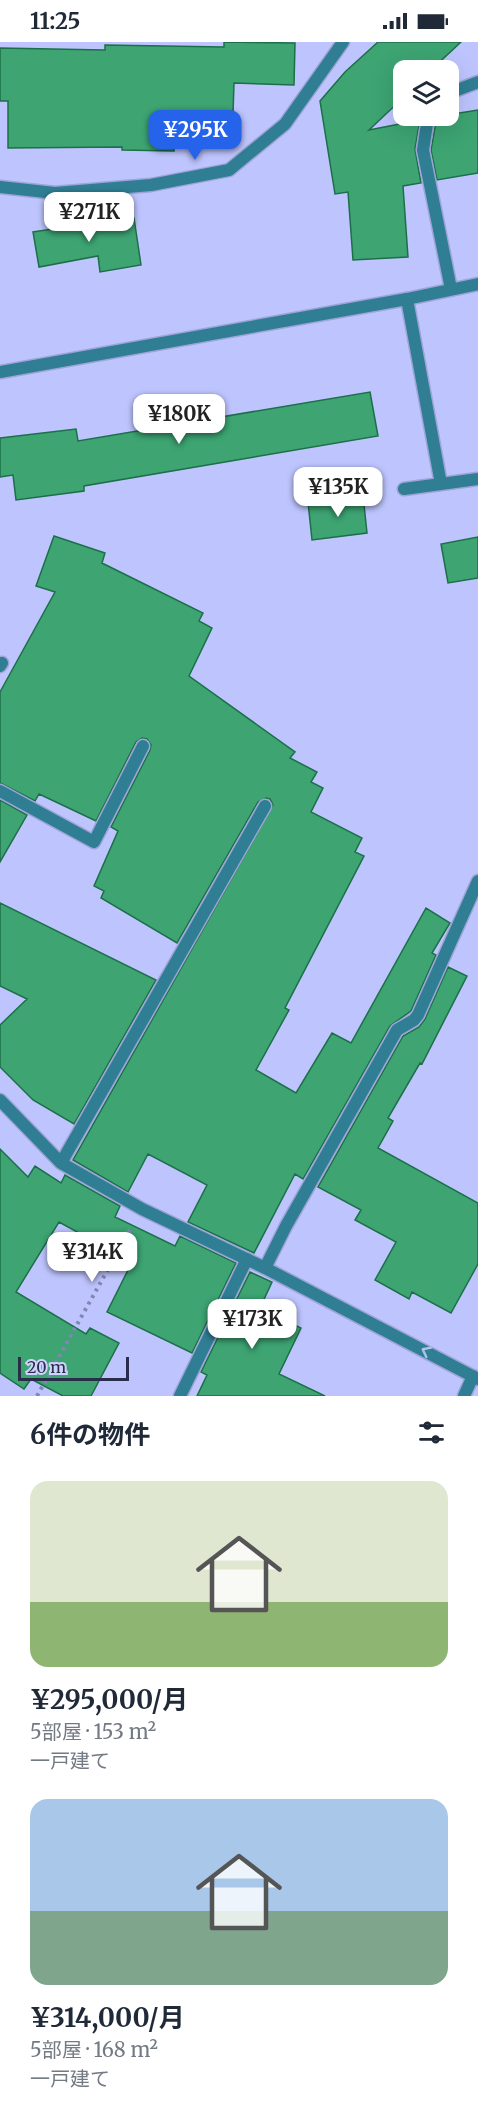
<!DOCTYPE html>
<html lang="ja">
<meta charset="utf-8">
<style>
body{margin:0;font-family:Merriweather,"Noto Sans JP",serif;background:#f2f2f3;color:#1f2937;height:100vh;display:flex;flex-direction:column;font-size:22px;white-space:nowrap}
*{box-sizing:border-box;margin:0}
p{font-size:20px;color:#747a83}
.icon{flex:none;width:33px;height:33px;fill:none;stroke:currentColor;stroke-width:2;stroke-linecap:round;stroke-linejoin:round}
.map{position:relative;height:1354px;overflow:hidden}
.panel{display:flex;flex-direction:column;background:#fff;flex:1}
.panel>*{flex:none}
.fabs{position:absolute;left:393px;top:18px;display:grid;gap:12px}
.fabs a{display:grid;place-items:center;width:66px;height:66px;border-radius:12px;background:#fff;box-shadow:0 6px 24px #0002;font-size:30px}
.scale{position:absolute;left:18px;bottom:15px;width:111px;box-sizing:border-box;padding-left:6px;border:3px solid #2a2d49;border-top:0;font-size:16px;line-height:21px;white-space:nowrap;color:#2a2d49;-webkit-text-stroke:4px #ced4fe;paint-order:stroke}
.price{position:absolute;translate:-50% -51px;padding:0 14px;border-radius:12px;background:#fff;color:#222;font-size:20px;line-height:39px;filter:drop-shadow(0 2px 3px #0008)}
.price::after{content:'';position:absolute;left:50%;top:36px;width:18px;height:14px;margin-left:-9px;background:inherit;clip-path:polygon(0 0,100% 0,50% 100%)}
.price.current{background:#2563eb;color:#fff}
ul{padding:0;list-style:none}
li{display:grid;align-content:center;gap:12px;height:318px;padding:0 30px}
li span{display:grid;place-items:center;height:186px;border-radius:18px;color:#555}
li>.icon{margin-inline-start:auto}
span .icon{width:108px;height:108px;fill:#fffc;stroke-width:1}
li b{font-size:26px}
h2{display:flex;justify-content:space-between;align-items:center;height:72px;padding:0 30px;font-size:26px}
.status{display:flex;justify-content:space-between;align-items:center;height:42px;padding:0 30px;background:#fff;direction:ltr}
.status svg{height:16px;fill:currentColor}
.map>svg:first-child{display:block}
.building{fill:#3da472;stroke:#1d6f4a;stroke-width:1.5}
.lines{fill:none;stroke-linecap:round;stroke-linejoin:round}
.minor-casing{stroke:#9da4d6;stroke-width:15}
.tertiary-casing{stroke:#9da4d6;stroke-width:15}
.path{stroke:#8187b4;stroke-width:4;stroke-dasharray:3 4.5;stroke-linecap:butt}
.minor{stroke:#2f7e93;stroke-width:12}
.tertiary{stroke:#2f7e93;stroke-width:12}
.oneway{stroke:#aec3e9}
</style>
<div class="status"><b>11:25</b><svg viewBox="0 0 49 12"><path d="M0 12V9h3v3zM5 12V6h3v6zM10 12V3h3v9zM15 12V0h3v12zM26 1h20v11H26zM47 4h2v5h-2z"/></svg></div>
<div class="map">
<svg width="478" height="1354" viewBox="0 0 478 1354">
<rect width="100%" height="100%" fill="#bec5fe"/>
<path class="building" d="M 224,0 L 295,1 L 294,43 L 234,41 L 232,103 L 174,101 L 174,109 L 122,108 L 122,105 L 8,106 L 8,59 L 0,59 L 0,6 L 105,8 L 105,3 L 224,5 Z
M 378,0 L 461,0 L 431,28 L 404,28 L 404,55 L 369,88 L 420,78 L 415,107 L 421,141 L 403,144 L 408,215 L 353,218 L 348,150 L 335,152 L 320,59 L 345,30 Z
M 478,68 L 478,131 L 437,138 L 431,108 L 435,85 L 441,74 Z
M 82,173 L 84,183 L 134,176 L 141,223 L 100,230 L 98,214 L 39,225 L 33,190 L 53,187 L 51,178 Z
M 370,350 L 378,394 L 84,444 L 84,449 L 16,458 L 13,433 L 0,435 L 0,396 L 76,387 L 78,399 Z
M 363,453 L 367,491 L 312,498 L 308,460 Z
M 54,494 L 105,511 L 102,521 L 203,571 L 199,579 L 212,586 L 189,634 L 295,710 L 290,716 L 317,730 L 311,740 L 323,746 L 311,770 L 362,796 L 355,810 L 364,814 L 285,966 L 289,968 L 256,1028 L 296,1051 L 332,991 L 351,1001 L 426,866 L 450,881 L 432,911 L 436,913 L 411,969 L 390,984 L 303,1137 L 295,1132 L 254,1211 L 188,1180 L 207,1143 L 148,1112 L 128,1150 L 73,1118 L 273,763 L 270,757 L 266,756 L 258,760 L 177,901 L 101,856 L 104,849 L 94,844 L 118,789 L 111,785 L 150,708 L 151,703 L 147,697 L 142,696 L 136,700 L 96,779 L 39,752 L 35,759 L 0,741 L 0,650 L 55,550 L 36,544 Z
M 478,495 L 478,536 L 448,541 L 441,502 Z
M 0,758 L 27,773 L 0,820 Z
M 0,861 L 156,938 L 74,1082 L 33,1058 L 0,1025 L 0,983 L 27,957 L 0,944 Z
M 448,925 L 467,934 L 422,1022 L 420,1021 L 388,1076 L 393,1079 L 378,1106 L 478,1161 L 478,1222 L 451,1271 L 412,1250 L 409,1257 L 375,1238 L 396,1200 L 355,1178 L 361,1168 L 318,1145 L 403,994 L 419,985 L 425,977 Z
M 0,1107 L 28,1135 L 35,1124 L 61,1141 L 65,1133 L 120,1164 L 115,1175 L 175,1204 L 180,1194 L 236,1221 L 192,1311 L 107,1270 L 132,1220 L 59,1180 L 16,1250 L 86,1292 L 90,1286 L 119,1301 L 91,1354 L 63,1354 L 31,1337 L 24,1347 L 0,1331 Z
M 250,1230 L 272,1240 L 260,1266 L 301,1286 L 279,1332 L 325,1354 L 197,1354 L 207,1333 L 201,1330 Z"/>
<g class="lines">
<defs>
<path id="minor" d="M 448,54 L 452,50 L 478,40
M 433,74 L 427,82 L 423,108 L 451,247
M 0,145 L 55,151 L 151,143 L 229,128 L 285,82 L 343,0
M 407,257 L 441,442 L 478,437
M 404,447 L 441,442
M 0,624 L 2,621
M 0,749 L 94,800 L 143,704
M 0,1058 L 61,1121 L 142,1167 L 265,1226 L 478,1337
M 61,1121 L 265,764
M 265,1226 L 286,1184 L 397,988 L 414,978 L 418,973 L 478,839
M 180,1354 L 247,1217
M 464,1354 L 473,1334"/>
<path id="tertiary" d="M 0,330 L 407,257 L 478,242"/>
</defs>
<use href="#minor" class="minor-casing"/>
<use href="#tertiary" class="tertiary-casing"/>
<path class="path" d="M 37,1354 L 130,1188"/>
<use href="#minor" class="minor"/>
<use href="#tertiary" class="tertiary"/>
</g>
<defs><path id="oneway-chevron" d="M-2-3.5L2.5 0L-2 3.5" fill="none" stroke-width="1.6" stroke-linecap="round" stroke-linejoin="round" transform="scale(1.5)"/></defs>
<use class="oneway" href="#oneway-chevron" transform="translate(426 1309) rotate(-153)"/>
</svg>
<div class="fabs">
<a><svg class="icon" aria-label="layers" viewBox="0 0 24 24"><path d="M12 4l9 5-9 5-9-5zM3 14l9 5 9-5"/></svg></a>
</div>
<div class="scale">20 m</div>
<b class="price current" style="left:195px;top:119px">¥295K</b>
<b class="price" style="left:89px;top:201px">¥271K</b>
<b class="price" style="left:179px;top:403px">¥180K</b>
<b class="price" style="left:338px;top:476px">¥135K</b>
<b class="price" style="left:92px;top:1241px">¥314K</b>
<b class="price" style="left:252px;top:1308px">¥173K</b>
</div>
<section class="panel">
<h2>6件の物件<svg class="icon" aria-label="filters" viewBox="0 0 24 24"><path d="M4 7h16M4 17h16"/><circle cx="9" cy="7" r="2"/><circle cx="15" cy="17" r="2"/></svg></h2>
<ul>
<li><span style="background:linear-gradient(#dfe7d0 65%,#8fb573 0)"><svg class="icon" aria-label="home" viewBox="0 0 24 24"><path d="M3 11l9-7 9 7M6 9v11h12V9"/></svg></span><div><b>¥295,000/月</b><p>5部屋 · 153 m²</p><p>一戸建て</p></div></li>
<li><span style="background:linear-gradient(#a9c7e8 60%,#7fa58c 0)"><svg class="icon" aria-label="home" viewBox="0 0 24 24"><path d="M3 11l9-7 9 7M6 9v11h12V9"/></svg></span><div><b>¥314,000/月</b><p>5部屋 · 168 m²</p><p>一戸建て</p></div></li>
</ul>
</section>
